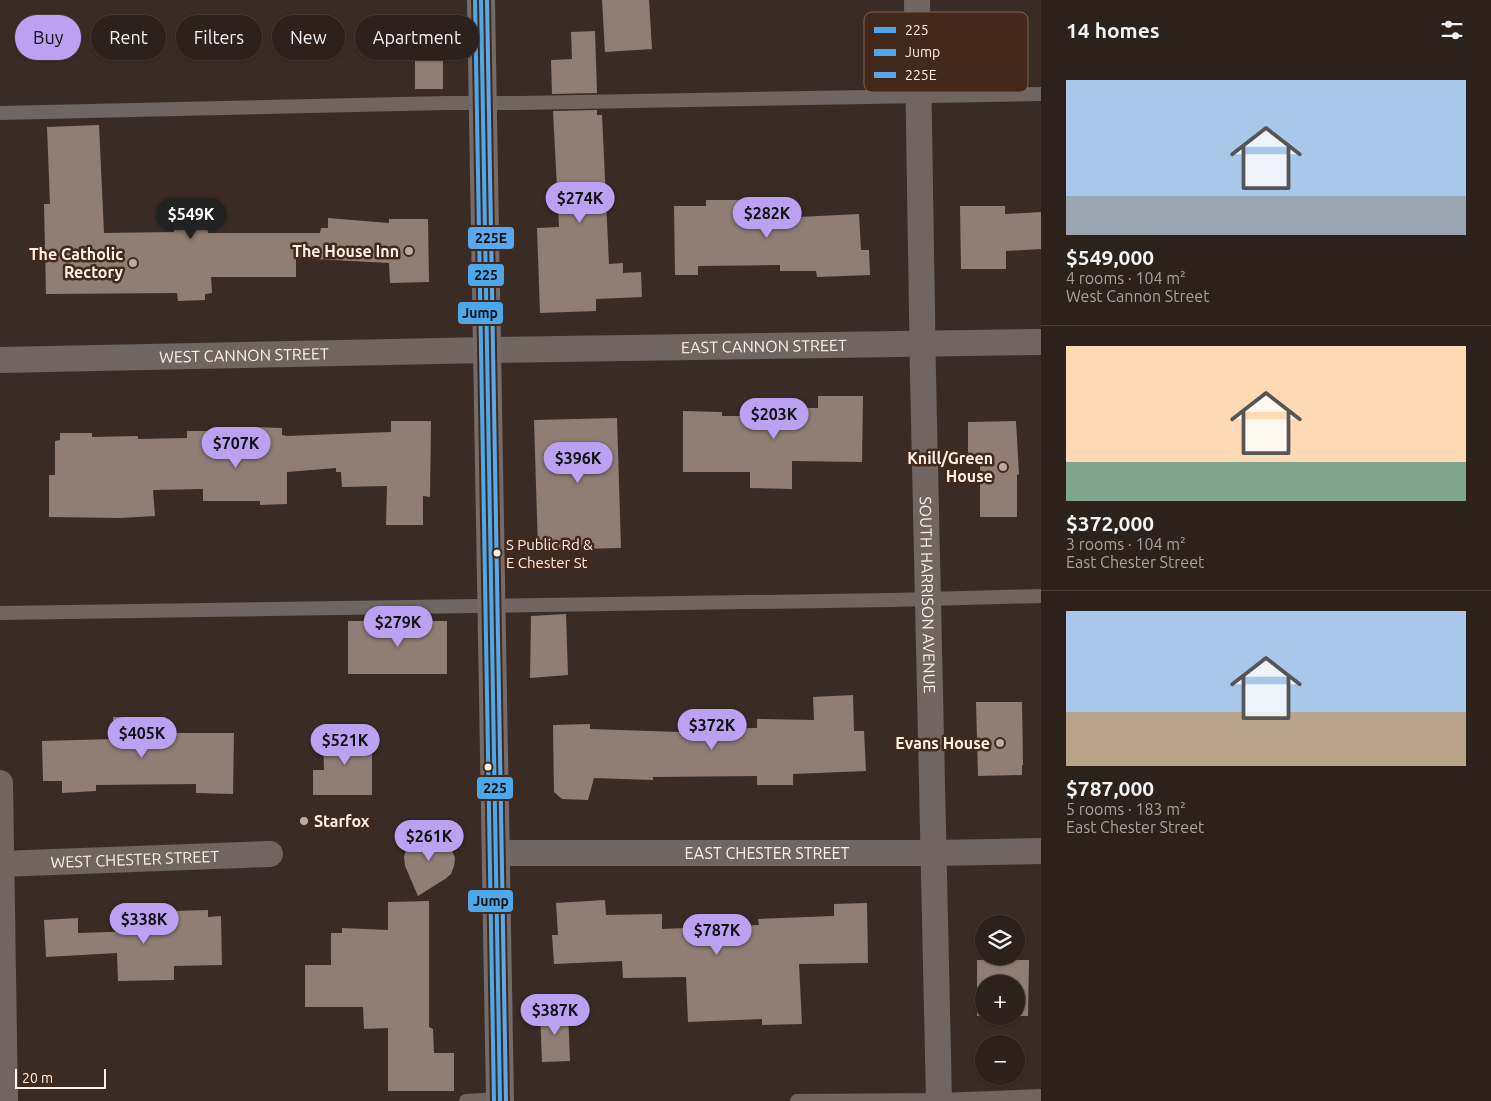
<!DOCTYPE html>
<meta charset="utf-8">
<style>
body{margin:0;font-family:Ubuntu,sans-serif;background:#382e28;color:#f1f3f6;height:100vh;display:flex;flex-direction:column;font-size:19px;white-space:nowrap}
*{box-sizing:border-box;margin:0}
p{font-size:16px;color:#a6a3a3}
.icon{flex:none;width:28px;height:28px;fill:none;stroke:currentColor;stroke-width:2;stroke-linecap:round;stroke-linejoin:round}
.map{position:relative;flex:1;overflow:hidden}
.side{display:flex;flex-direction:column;background:#2c211b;width:450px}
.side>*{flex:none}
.banner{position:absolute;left:15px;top:15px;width:475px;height:45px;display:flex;gap:10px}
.controls{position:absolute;left:975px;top:915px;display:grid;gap:10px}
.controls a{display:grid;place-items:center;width:50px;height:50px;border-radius:50%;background:#2c211b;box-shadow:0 1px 4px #0004,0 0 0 1px #483e3a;font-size:25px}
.scale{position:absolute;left:15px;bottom:12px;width:91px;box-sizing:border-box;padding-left:5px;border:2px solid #feefe8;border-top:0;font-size:14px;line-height:18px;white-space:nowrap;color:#feefe8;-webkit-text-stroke:4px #43291b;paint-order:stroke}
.price{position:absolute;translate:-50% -42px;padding:0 11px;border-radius:18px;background:#bca0f2;color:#111;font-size:16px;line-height:32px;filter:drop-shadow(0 1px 2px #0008)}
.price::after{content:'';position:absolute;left:50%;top:30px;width:15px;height:11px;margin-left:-8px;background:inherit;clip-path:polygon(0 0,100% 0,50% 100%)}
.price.current{background:#222;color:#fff}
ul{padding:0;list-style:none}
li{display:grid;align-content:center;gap:10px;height:265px;padding:0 25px}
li+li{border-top:1px solid #483e3a}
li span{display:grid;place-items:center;height:155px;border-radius:0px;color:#555}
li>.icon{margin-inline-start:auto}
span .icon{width:90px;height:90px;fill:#fffc;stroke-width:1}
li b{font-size:21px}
h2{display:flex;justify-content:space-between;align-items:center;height:60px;padding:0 25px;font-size:21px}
.tag{padding:0 18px;border-radius:22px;background:#2c211b;box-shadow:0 1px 4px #0004,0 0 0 1px #483e3a;font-size:18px;line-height:45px}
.tag.current{background:#bca0f2;color:#111}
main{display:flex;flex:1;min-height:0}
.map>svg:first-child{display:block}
.building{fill:#907e75;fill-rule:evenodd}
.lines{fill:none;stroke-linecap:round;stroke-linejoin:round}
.lane{stroke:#706560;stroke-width:14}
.street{stroke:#706560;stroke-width:26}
.secondary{stroke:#766a67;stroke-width:28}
.bus-1-casing{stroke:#43291b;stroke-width:8}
.bus-2-casing{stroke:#43291b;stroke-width:8}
.bus-3-casing{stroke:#43291b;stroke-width:8}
.bus-1{stroke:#4da8eb;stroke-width:4}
.bus-2{stroke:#4da8eb;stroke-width:4}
.bus-3{stroke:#5aa8eb;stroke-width:4}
.poi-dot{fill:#b9aba3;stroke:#43291b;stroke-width:2}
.bus-dot{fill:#feefe8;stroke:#43291b;stroke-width:2}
.labels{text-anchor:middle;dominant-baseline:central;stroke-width:5;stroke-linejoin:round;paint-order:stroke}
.bus-label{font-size:15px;fill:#feefe8;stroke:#43291b;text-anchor:start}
.poi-label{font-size:16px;font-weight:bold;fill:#feefe8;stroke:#43291b;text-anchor:end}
.street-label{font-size:16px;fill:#feefe8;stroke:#43291b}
.key{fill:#43291b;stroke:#7b6458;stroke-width:1}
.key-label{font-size:14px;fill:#feefe8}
.line-badge{stroke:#43291b;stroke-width:2}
.pale-badge-label{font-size:14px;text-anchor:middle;font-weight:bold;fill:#111}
</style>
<main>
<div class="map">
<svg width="1041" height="1101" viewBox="0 0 1041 1101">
<rect width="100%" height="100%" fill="#3a2c24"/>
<path class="building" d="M 602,0 L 649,0 L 652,49 L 605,52 Z
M 595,31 L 597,93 L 552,94 L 551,60 L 572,59 L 571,32 Z
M 415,58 L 443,58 L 443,89 L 415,89 Z
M 597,110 L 597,115 L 602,115 L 609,264 L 623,263 L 623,273 L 641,272 L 642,297 L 596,299 L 596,311 L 540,313 L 537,228 L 559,227 L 553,111 Z
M 99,125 L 104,233 L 174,232 L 174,225 L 207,224 L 208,233 L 320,233 L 321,228 L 328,228 L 328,218 L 389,223 L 389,219 L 428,219 L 429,282 L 390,283 L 389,263 L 296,258 L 296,277 L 211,277 L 212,293 L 205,294 L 205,300 L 178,301 L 177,293 L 46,294 L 44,204 L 50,204 L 47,127 Z
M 706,200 L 772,200 L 772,205 L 799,205 L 799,217 L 859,214 L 861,250 L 869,250 L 870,275 L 817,277 L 816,271 L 780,271 L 780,265 L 698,266 L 698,275 L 675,275 L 674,206 L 706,206 Z
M 960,206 L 1005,206 L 1005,214 L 1041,212 L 1041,249 L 1006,251 L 1006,269 L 961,269 Z
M 818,396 L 863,396 L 862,462 L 792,461 L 792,489 L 750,488 L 750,472 L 683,472 L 683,411 L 722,412 L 722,416 L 768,416 L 768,408 L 818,408 Z
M 617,418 L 621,548 L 538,550 L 534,420 Z
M 391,421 L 431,421 L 430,497 L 423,496 L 423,525 L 386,525 L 387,486 L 342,487 L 341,472 L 336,472 L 336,468 L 287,472 L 287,504 L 260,505 L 260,501 L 203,501 L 203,489 L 153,490 L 155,516 L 120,518 L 49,517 L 49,475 L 55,475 L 55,441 L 60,440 L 60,433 L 92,433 L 92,437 L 138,436 L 138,439 L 187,438 L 187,431 L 254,431 L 253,427 L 282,428 L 282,435 L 286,436 L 391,432 Z
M 1016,421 L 1019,475 L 1017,474 L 1017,517 L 980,517 L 980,459 L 968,459 L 968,422 Z
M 566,614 L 568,675 L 530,678 L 531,616 Z
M 348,621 L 447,621 L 447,674 L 348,674 Z
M 853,695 L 854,731 L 864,731 L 866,771 L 793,774 L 793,785 L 757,785 L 757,776 L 653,777 L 653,780 L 594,778 L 588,800 L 562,799 L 554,792 L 553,725 L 590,724 L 590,729 L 680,732 L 680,729 L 757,728 L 757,719 L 814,720 L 813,697 Z
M 976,702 L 1022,702 L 1023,765 L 1022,765 L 1022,775 L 978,776 Z
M 113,717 L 165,717 L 165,733 L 234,733 L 233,794 L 196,793 L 196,784 L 96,785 L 96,791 L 62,793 L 62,781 L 43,781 L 42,741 L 113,739 Z
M 323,732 L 363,732 L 363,746 L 372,746 L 372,795 L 313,795 L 313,770 L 324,770 Z
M 427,834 L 442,838 L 449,843 L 455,858 L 454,866 L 451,874 L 445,879 L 418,896 L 405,866 L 404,857 L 406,849 L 411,842 L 418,837 Z
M 605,900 L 606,915 L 662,914 L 662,929 L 759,925 L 758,919 L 834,916 L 834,904 L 867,903 L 868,963 L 799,964 L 802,1024 L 762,1025 L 762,1019 L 688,1022 L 686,977 L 623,978 L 622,961 L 554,964 L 552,935 L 558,935 L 556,903 Z
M 429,901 L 429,1027 L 433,1029 L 434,1053 L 454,1053 L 454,1091 L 388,1091 L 388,1028 L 364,1029 L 363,1007 L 305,1007 L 305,965 L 331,965 L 331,933 L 342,933 L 342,928 L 388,930 L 388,902 Z
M 208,910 L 208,917 L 221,916 L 222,965 L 174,966 L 174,980 L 118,981 L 117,953 L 46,957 L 44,920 L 78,918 L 78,933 L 173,930 L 173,911 Z
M 977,960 L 1029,960 L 1028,1016 L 977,1016 ZM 984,984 L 1016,984 L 1016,1016 L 984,1016 Z
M 568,1011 L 570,1061 L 542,1062 L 540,1012 Z"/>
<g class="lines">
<path class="lane" d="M 0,113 L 446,103 L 519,103 L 1041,94
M 0,613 L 892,600 L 1041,596
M 466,1101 L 500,1099
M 797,1101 L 939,1100 L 1041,1096"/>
<g class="street">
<path id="s1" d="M 917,0 L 923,375 L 939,1101"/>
<path id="s2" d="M 0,360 L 487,350 L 1041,342"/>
<path d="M 0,783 L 5,1101"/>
<path id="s3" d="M 495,853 L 935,853 L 1041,851"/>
<path id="s4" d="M 0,864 L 270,854"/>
</g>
<path class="secondary" d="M 481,0 C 486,367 493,734 500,1101"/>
<defs>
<path id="bus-1" d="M 481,0 L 500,1101"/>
<path id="bus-2" d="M 475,0 L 494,1101"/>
<path id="bus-3" d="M 487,0 L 506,1101"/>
</defs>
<use href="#bus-1" class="bus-1-casing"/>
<use href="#bus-2" class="bus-2-casing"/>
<use href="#bus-3" class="bus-3-casing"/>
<use href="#bus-1" class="bus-1"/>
<use href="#bus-2" class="bus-2"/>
<use href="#bus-3" class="bus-3"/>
</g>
<g class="poi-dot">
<circle cx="409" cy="251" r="5"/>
<circle cx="133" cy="263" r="5"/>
<circle cx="1003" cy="467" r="5"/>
<circle cx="1000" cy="743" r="5"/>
<circle cx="304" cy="821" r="5"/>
</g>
<g class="bus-dot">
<circle cx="497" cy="553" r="4.5"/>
<circle cx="488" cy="767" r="4.5"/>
</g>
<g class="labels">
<g class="bus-label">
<text x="506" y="544">S Public Rd &amp;<tspan x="506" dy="18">E Chester St</tspan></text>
</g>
<g class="poi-label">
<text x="399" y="251">The House Inn</text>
<text x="123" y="254">The Catholic<tspan x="123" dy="18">Rectory</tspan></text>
<text x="993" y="458">Knill/Green<tspan x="993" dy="18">House</tspan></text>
<text x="990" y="743">Evans House</text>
<text x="314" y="821" text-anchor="start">Starfox</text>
</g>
<g class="street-label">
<text stroke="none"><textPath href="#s2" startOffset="764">EAST CANNON STREET</textPath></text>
<text stroke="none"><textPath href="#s2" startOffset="244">WEST CANNON STREET</textPath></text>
<text stroke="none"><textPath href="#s1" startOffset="595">SOUTH HARRISON AVENUE</textPath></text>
<text stroke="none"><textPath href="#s3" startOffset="272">EAST CHESTER STREET</textPath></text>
<text stroke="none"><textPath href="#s4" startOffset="135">WEST CHESTER STREET</textPath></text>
</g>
</g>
<rect x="864" y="12" width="164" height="80" rx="8" class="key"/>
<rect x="874" y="27" width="22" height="6" fill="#4da8eb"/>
<rect x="874" y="49" width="22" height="7" fill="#4da8eb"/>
<rect x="874" y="72" width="22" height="6" fill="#5aa8eb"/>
<g class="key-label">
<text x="905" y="35">225</text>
<text x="905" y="57">Jump</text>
<text x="905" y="80">225E</text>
</g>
<g class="line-badge">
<rect x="467" y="226" width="48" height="24" rx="5" fill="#5aa8eb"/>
<rect x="467" y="263" width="38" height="24" rx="5" fill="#4da8eb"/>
<rect x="457" y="301" width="47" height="24" rx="5" fill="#4da8eb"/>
<rect x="476" y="776" width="38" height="24" rx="5" fill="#4da8eb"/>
<rect x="467" y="889" width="47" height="24" rx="5" fill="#4da8eb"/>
</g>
<g class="pale-badge-label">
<text x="491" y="243">225E</text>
<text x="486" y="280">225</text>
<text x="480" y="318">Jump</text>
<text x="495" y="793">225</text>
<text x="491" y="906">Jump</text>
</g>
</svg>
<div class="controls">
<a><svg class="icon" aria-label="layers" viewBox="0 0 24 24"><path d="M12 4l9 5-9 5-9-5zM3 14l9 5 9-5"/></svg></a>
<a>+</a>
<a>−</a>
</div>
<div class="scale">20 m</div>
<b class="price" style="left:580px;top:224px">$274K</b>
<b class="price" style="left:767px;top:239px">$282K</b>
<b class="price current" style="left:191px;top:240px">$549K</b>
<b class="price" style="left:774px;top:440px">$203K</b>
<b class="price" style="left:236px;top:469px">$707K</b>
<b class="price" style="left:578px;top:484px">$396K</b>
<b class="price" style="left:398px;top:648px">$279K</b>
<b class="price" style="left:712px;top:751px">$372K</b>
<b class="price" style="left:142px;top:759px">$405K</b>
<b class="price" style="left:345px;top:766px">$521K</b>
<b class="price" style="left:429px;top:862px">$261K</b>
<b class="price" style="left:144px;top:945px">$338K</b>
<b class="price" style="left:717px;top:956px">$787K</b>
<b class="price" style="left:555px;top:1036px">$387K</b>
<div class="banner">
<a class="tag current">Buy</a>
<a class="tag">Rent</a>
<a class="tag">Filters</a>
<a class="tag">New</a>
<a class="tag">Apartment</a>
</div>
</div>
<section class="side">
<h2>14 homes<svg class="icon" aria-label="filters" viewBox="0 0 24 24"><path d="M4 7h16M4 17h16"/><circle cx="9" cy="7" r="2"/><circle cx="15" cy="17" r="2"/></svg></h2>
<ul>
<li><span style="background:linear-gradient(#a9c7e8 75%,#9aa5b1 0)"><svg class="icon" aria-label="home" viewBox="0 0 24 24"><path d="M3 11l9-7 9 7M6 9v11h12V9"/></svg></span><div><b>$549,000</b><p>4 rooms · 104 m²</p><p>West Cannon Street</p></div></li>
<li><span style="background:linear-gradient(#ffd9b3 75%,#7fa58c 0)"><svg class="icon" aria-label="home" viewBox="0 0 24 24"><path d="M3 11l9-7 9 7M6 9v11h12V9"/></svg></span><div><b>$372,000</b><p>3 rooms · 104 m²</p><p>East Chester Street</p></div></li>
<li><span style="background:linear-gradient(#a9c7e8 65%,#b9a48a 0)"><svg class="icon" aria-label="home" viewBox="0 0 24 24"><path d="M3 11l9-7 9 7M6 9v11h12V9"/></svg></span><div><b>$787,000</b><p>5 rooms · 183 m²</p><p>East Chester Street</p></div></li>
</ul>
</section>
</main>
